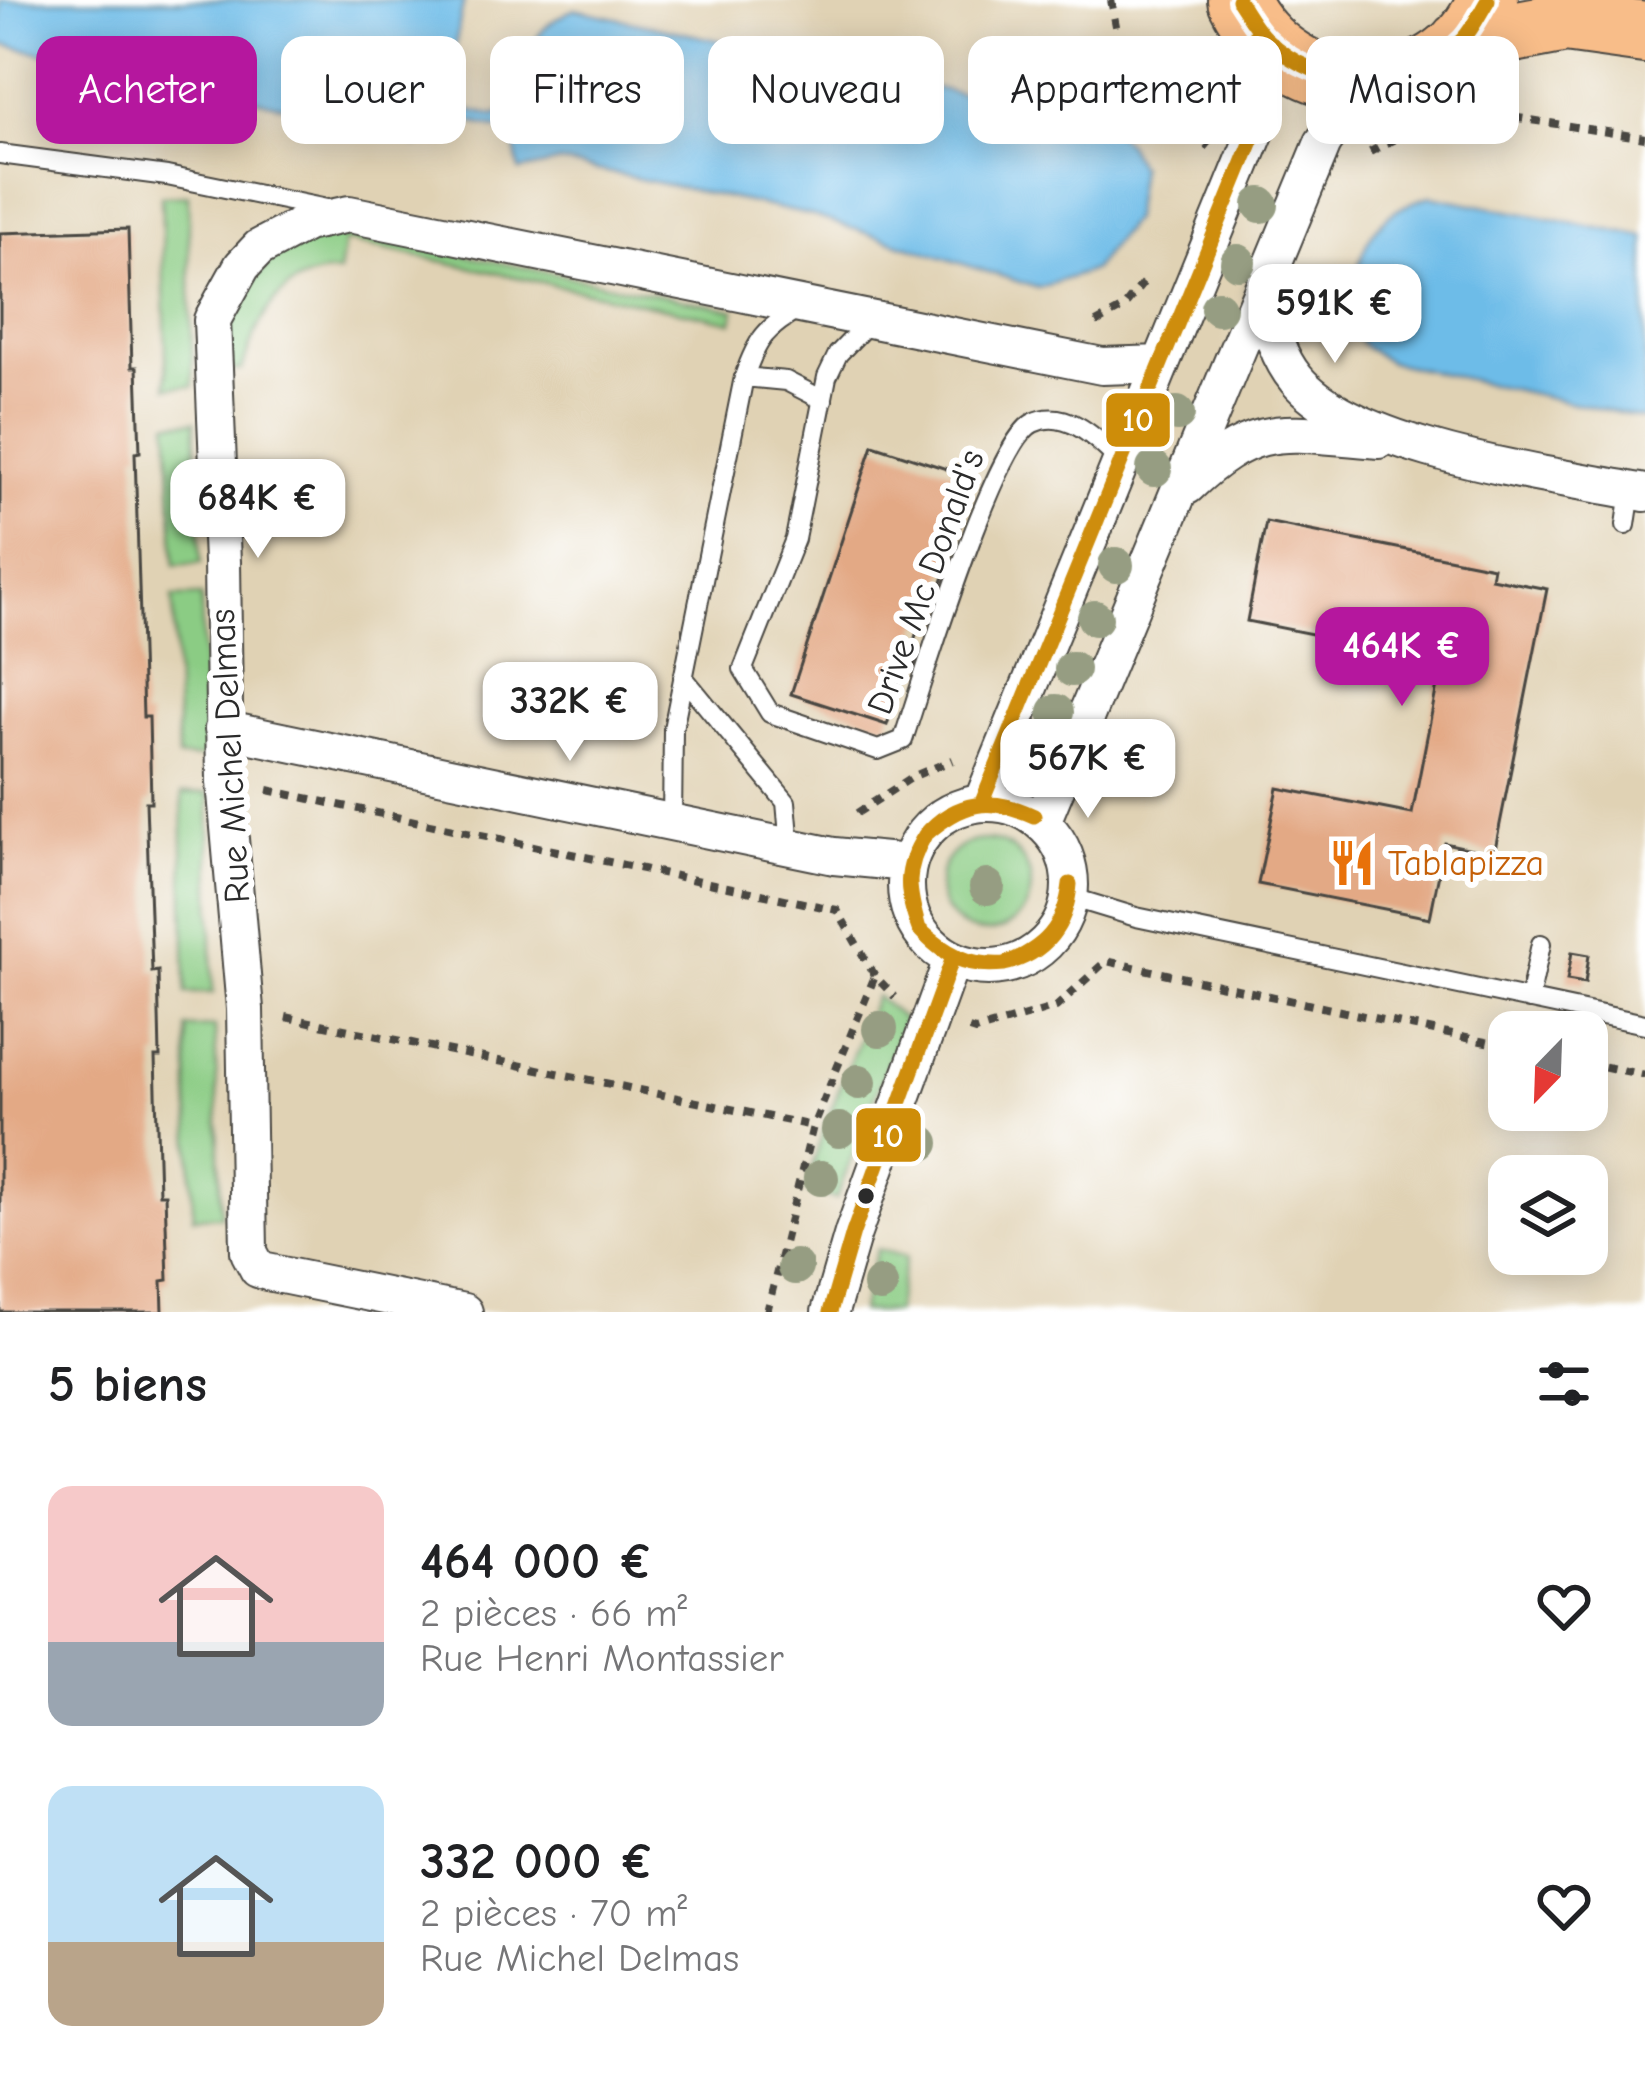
<!DOCTYPE html>
<html lang="fr">
<meta charset="utf-8">
<style>
body{margin:0;font-family:"Comic Neue",sans-serif;background:#f2f2f2;color:#202124;height:100vh;display:flex;flex-direction:column;font-size:45px;white-space:nowrap}
*{box-sizing:border-box;margin:0}
p{font-size:39px;color:#757577}
.icon{flex:none;width:66px;height:66px;fill:none;stroke:currentColor;stroke-width:2;stroke-linecap:round;stroke-linejoin:round}
.map{position:relative;height:1312px;overflow:hidden}
.drawer{display:flex;flex-direction:column;background:#fff;flex:1}
.drawer>*{flex:none}
.guide{position:absolute;left:36px;top:36px;width:1575px;height:108px;display:flex;gap:24px}
.needle{width:78px;rotate:203deg}
.controls{position:absolute;left:1488px;top:1011px;display:grid;gap:24px}
.controls a{display:grid;place-items:center;width:120px;height:120px;border-radius:24px;background:#fff;box-shadow:0 6px 30px #0003;font-size:60px}
.price{position:absolute;translate:-50% -102px;padding:0 27px;border-radius:24px;background:#fff;color:#222;font-size:39px;line-height:78px;filter:drop-shadow(0 3px 6px #0008)}
.price::after{content:'';position:absolute;left:50%;top:72px;width:36px;height:27px;margin-left:-18px;background:inherit;clip-path:polygon(0 0,100% 0,50% 100%)}
.price.active{background:#b5179e;color:#fff}
ul{padding:0;list-style:none}
li{display:flex;align-items:center;gap:36px;height:300px;padding:0 48px}
li span{display:grid;place-items:center;flex:none;width:336px;height:240px;border-radius:24px;color:#555}
li>.icon{margin-inline-start:auto}
span .icon{width:144px;height:144px;fill:#fffc;stroke-width:1}
li b{font-size:51px}
h2{display:flex;justify-content:space-between;align-items:center;height:144px;padding:0 48px;font-size:51px}
.chip{padding:0 42px;border-radius:24px;background:#fff;box-shadow:0 6px 30px #0003;font-size:42px;line-height:108px}
.chip.active{background:#b5179e;color:#fff}
.map>svg:first-child{display:block}
.built{fill:#e0d2b4;fill-rule:evenodd}
.green{fill:#8bcc84;stroke:#5b7c58;stroke-width:3}
.water{fill:#6dbce8;stroke:#4c748a;stroke-width:3}
.building{fill:#e3a985}
.lines{fill:none;stroke-linecap:round;stroke-linejoin:round}
.service-casing{stroke:#494742;stroke-width:22}
.minor-casing{stroke:#494742;stroke-width:40}
.primary-casing{stroke:#494742;stroke-width:64}
.path{stroke:#494742;stroke-width:8;stroke-dasharray:9 9;stroke-linecap:butt}
.service{stroke:#fff;stroke-width:18}
.minor{stroke:#fff;stroke-width:36}
.primary{stroke:#f8bd89;stroke-width:60}
.bus-1-casing{stroke:#fff;stroke-width:24}
.bus-1{stroke:#ce8d09;stroke-width:15}
.tree{fill:#969d82}
.bus-dot{fill:#2b2b2b;stroke:#fff;stroke-width:4.5}
.labels{text-anchor:middle;dominant-baseline:central;stroke-width:12;stroke-linejoin:round;paint-order:stroke}
.street-label{font-size:36px;fill:#2b2b2b;stroke:#fff}
.food-label{font-size:36px;fill:#c56008;stroke:#fff;text-anchor:start}
.line-badge{stroke:#fff;stroke-width:4.5}
.badge-label{font-size:33px;text-anchor:middle;font-weight:bold;fill:#fff}
</style>
<div class="map">
<svg width="1645" height="1312" viewBox="0 0 1645 1312">
<rect width="100%" height="100%" fill="#fff"/>
<filter id="ink" filterUnits="userSpaceOnUse"><feTurbulence type="fractalNoise" baseFrequency=".00833" numOctaves="2"/><feDisplacementMap in="SourceGraphic" scale="24" xChannelSelector="R" yChannelSelector="G"/><feConvolveMatrix kernelMatrix="1 2 1 2 8 2 1 2 1" color-interpolation-filters="sRGB"/></filter>
<filter id="wash" filterUnits="userSpaceOnUse"><feTurbulence type="fractalNoise" baseFrequency=".004" numOctaves="4" result="noise"/><feDisplacementMap in="SourceGraphic" scale="48" xChannelSelector="R" yChannelSelector="G"/><feGaussianBlur stdDeviation="2.7" result="paint"/><feColorMatrix in="noise" values="0 0 0 0 0 0 0 0 0 0 0 0 0 0 0 0 0 1.4 0 .05"/><feComposite in="paint" operator="in"/></filter>
<g filter="url(#wash)">
<rect width="100%" height="100%" fill="#f0e3c6"/>
<path class="built" d="M 0,0 L 1645,0 L 1645,1312 L 0,1312 ZM 1509,1032 L 1587,1032 L 1587,1110 L 1509,1110 ZM 1509,1176 L 1587,1176 L 1587,1254 L 1509,1254 Z"/>
<path class="green" d="M 188,195 L 193,386 L 167,387 L 161,196 Z
M 344,231 L 735,310 L 732,322 L 344,241 L 339,273 C 281,270 256,321 242,370 L 222,370 L 230,304 L 283,248 Z
M 195,421 L 201,563 L 175,565 L 168,423 Z
M 201,596 L 206,757 L 178,758 L 173,597 Z
M 209,793 L 213,993 L 186,993 L 182,794 Z
M939 886a46 46 0 1 1 92 0a46 46 0 1 1-92 0Z
M 876,996 L 904,1020 L 836,1199 L 805,1191 L 825,1125 Z
M 215,1027 L 221,1216 L 193,1217 L 187,1028 Z
M 877,1249 L 906,1257 L 895,1312 L 860,1312 Z"/>
<path class="water" d="M 0,0 L 464,0 C 457,39 443,76 469,110 L 495,116 L 516,105 C 529,58 526,30 575,9 L 1108,126 L 1127,144 L 1139,167 L 1132,219 L 1093,270 L 1038,288 L 814,216 L 560,162 L 520,171 L 512,132 L 447,116 L 416,146 L 389,128 L 0,44 Z
M 1431,196 L 1645,237 L 1645,419 L 1390,362 L 1363,346 L 1347,317 C 1362,255 1362,215 1431,196 Z"/>
<g id="blocks">
<path class="building" d="M 128,229 L 132,367 L 137,367 L 140,452 L 135,453 L 143,717 L 149,717 L 150,759 L 151,802 L 146,802 L 152,972 L 158,971 L 160,1057 L 155,1057 L 159,1194 L 165,1194 L 168,1280 L 162,1281 L 163,1312 L 0,1312 L 0,233 Z
M 873,445 L 968,476 L 956,513 L 963,516 L 939,592 L 931,589 L 910,653 L 917,655 L 913,671 L 905,668 L 887,725 L 791,694 Z
M 1266,522 L 1493,567 L 1491,578 L 1547,589 L 1494,854 L 1445,843 L 1430,918 L 1258,884 L 1278,788 L 1412,814 L 1442,660 L 1247,621 Z
M 1572,952 L 1589,955 L 1585,983 L 1567,980 Z"/>
</g>
</g>
<g filter="url(#ink)">
<use href="#blocks" fill-opacity="0" stroke="#494742" stroke-width="3"/>
<g class="lines">
<defs>
<path id="service" d="M 0,154 L 167,176 L 327,209
M 870,321 L 838,354 L 827,377 L 795,539 L 743,669 L 770,713 L 878,750 L 903,740 C 920,689 994,442 1033,423 C 1067,406 1100,442 1121,462
M 744,377 L 786,381 L 823,400
M 1626,525 L 1631,491
M 683,677 L 786,802 L 790,847
M 672,823 L 673,729 L 744,377 C 757,339 766,327 801,308
M 1070,897 L 1136,917 L 1645,1024
M 1529,1000 L 1541,944"/>
<path id="minor" d="M 1261,293 C 1269,322 1276,355 1296,379 C 1356,451 1552,475 1645,493
M 1187,486 C 1259,417 1287,434 1379,440
M 223,729 L 834,856 L 908,863
M 982,802 L 1263,114 L 1256,32
M906 885a82 82 0 1 1 164 0a82 82 0 1 1-164 0Z
M 1042,822 L 1323,143 L 1364,83
M 464,1312 L 267,1272 L 258,1269 L 249,1252 L 245,1009 L 225,782 L 222,562 L 212,320 L 242,266 L 259,248 L 306,223 L 349,214 L 1102,366 L 1161,364
M 830,1312 L 853,1233 L 952,960"/>
<path id="primary" d="M 1238,0 C 1289,106 1440,112 1488,0
M 1460,42 L 1566,22 L 1645,33"/>
</defs>
<use href="#service" class="service-casing"/>
<use href="#minor" class="minor-casing"/>
<use href="#primary" class="primary-casing"/>
<path class="path" d="M 1111,0 L 1122,57 L 1152,99 L 1209,147
M 1461,109 L 1645,138
M 1370,152 L 1404,134
M 1096,323 L 1123,308 L 1147,278
M 268,790 L 837,910 L 875,976 L 895,997
M 857,813 L 914,776 L 953,760
M 286,1017 L 813,1126
M 969,1029 L 975,1031 L 1056,1007 L 1106,961 L 1509,1047
M 1587,1063 L 1645,1075
M 767,1312 L 813,1126 L 875,976"/>
<use href="#service" class="service"/>
<use href="#minor" class="minor"/>
<use href="#primary" class="primary"/>
<defs>
<path id="bus-1" d="M 1238,0 C 1246,12 1254,27 1265,38 C 1320,92 1408,96 1463,39 C 1473,28 1480,13 1488,0
M 982,802 L 1263,114 L 1256,32
M 925,835 C 955,800 994,796 1034,816
M 925,835 C 963,802 988,796 1034,816
M 919,929 C 946,953 967,966 1004,964
M 919,929 C 945,957 965,968 1004,964
M 919,929 C 905,892 903,869 925,835
M 919,929 C 908,890 904,871 925,835
M 1004,964 C 1044,949 1065,927 1070,884
M 1004,964 C 1045,954 1067,926 1070,884
M 830,1312 L 853,1233 L 952,960"/>
</defs>
<use href="#bus-1" class="bus-1-casing"/>
<use href="#bus-1" class="bus-1"/>
</g>
<g class="tree">
<circle cx="1261" cy="205" r="18"/>
<circle cx="1238" cy="262" r="18"/>
<circle cx="1218" cy="308" r="18"/>
<circle cx="1177" cy="414" r="18"/>
<circle cx="1154" cy="469" r="18"/>
<circle cx="1116" cy="565" r="18"/>
<circle cx="1095" cy="618" r="18"/>
<circle cx="1072" cy="669" r="18"/>
<circle cx="1056" cy="712" r="18"/>
<circle cx="987" cy="887" r="18"/>
<circle cx="880" cy="1029" r="18"/>
<circle cx="859" cy="1082" r="18"/>
<circle cx="839" cy="1130" r="18"/>
<circle cx="922" cy="1143" r="18"/>
<circle cx="821" cy="1178" r="18"/>
<circle cx="795" cy="1267" r="18"/>
<circle cx="880" cy="1285" r="18"/>
</g>
</g>
<defs>
<symbol id="restaurant-bare" viewBox="-9 -9 18 18"><path d="M-5-6h1v4h1v-4h1v4h1v-4h1v5L-1.5 .5V6h-2V.5L-5-1ZM5-6V6H3V1.5H1.5Q1.5-4 5-6Z" fill="#e8710a" stroke="#fff" stroke-width="2.5" paint-order="stroke"/></symbol>
</defs>
<g fill-rule="evenodd">
<use href="#restaurant-bare" x="1319" y="830" width="66" height="66"/>
</g>
<circle class="bus-dot" cx="866" cy="1196" r="10"/>
<g class="labels">
<g class="street-label">
<text transform="translate(926 582) rotate(-70)">Drive Mc Donald's</text>
<text transform="translate(230 756) rotate(-93)">Rue Michel Delmas</text>
</g>
<g class="food-label">
<text x="1388" y="863">Tablapizza</text>
</g>
</g>
<g class="line-badge">
<rect x="1104" y="391" width="68" height="58" rx="12" fill="#ce8d09"/>
<rect x="854" y="1106" width="69" height="58" rx="12" fill="#ce8d09"/>
</g>
<g class="badge-label">
<text x="1138" y="431">10</text>
<text x="888" y="1147">10</text>
</g>
</svg>
<div class="controls">
<a><svg class="needle" viewBox="-14 -14 28 28"><path d="M0-13l5 13h-10z" fill="#e53935"/><path d="M0 13l5-13h-10z" fill="#757577"/></svg></a>
<a><svg class="icon" aria-label="layers" viewBox="0 0 24 24"><path d="M12 4l9 5-9 5-9-5zM3 14l9 5 9-5"/></svg></a>
</div>
<b class="price" style="left:1335px;top:366px">591K €</b>
<b class="price" style="left:258px;top:561px">684K €</b>
<b class="price active" style="left:1402px;top:709px">464K €</b>
<b class="price" style="left:570px;top:764px">332K €</b>
<b class="price" style="left:1088px;top:821px">567K €</b>
<div class="guide">
<a class="chip active">Acheter</a>
<a class="chip">Louer</a>
<a class="chip">Filtres</a>
<a class="chip">Nouveau</a>
<a class="chip">Appartement</a>
<a class="chip">Maison</a>
</div>
</div>
<section class="drawer">
<h2>5 biens<svg class="icon" aria-label="filters" viewBox="0 0 24 24"><path d="M4 7h16M4 17h16"/><circle cx="9" cy="7" r="2"/><circle cx="15" cy="17" r="2"/></svg></h2>
<ul>
<li><span style="background:linear-gradient(#f6c9c9 65%,#9aa5b1 0)"><svg class="icon" aria-label="home" viewBox="0 0 24 24"><path d="M3 11l9-7 9 7M6 9v11h12V9"/></svg></span><div><b>464 000 €</b><p>2 pièces · 66 m²</p><p>Rue Henri Montassier</p></div><svg class="icon" aria-label="heart" viewBox="0 0 24 24"><path d="M12 20l-8-8c-3-5 5-10 8-4 3-6 11-1 8 4z"/></svg></li>
<li><span style="background:linear-gradient(#bfe0f5 65%,#b9a48a 0)"><svg class="icon" aria-label="home" viewBox="0 0 24 24"><path d="M3 11l9-7 9 7M6 9v11h12V9"/></svg></span><div><b>332 000 €</b><p>2 pièces · 70 m²</p><p>Rue Michel Delmas</p></div><svg class="icon" aria-label="heart" viewBox="0 0 24 24"><path d="M12 20l-8-8c-3-5 5-10 8-4 3-6 11-1 8 4z"/></svg></li>
</ul>
</section>
